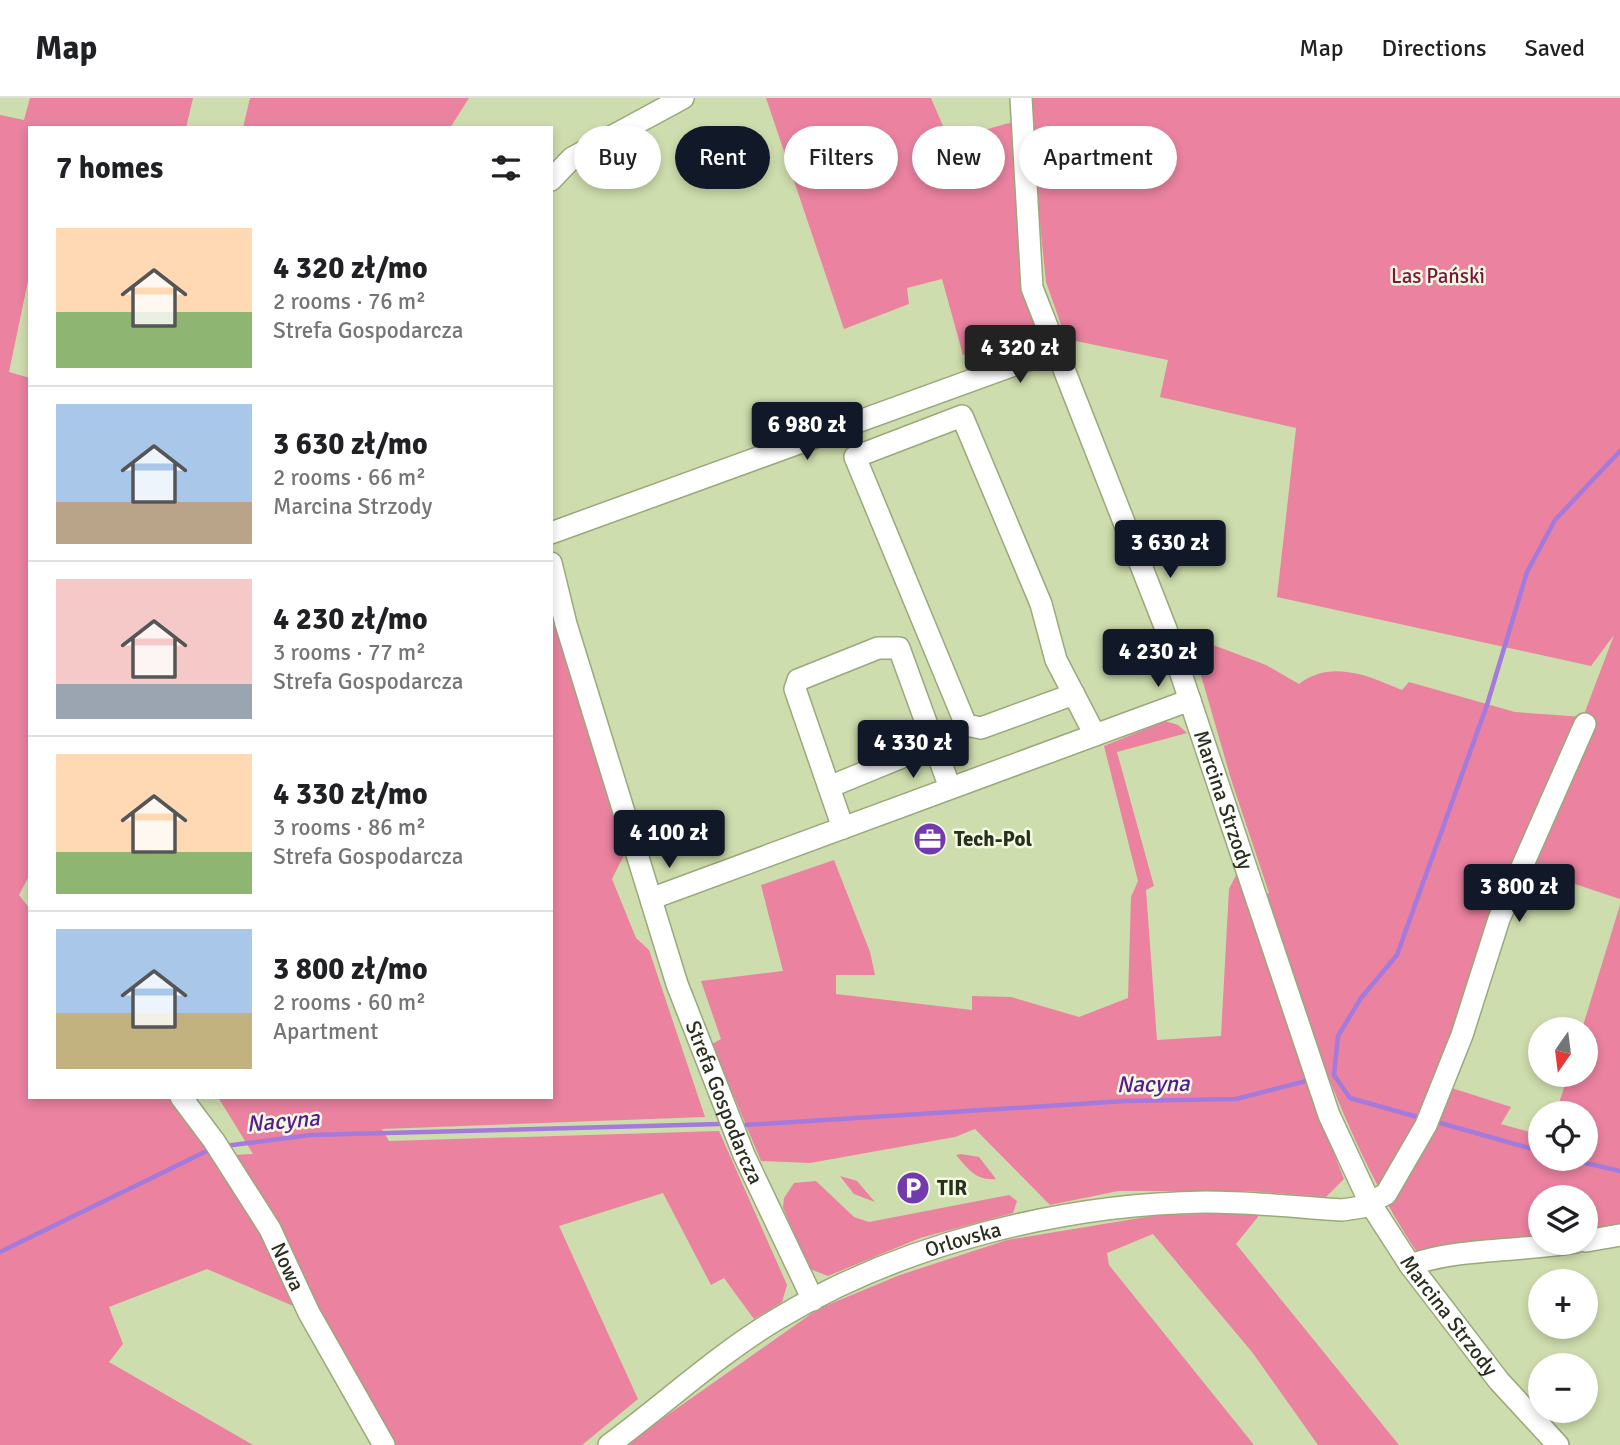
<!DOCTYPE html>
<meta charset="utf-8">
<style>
body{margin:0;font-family:Signika,sans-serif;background:#f2f2f2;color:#202124;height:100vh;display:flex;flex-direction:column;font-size:26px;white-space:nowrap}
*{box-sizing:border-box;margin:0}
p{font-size:23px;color:#757577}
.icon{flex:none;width:38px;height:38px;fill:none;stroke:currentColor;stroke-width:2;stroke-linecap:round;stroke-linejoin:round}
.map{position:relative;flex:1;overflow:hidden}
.sheet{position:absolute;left:28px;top:28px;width:525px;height:973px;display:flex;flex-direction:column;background:#fff;border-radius:0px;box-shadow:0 4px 10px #0003}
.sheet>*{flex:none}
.guide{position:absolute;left:574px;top:28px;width:665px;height:63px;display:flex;gap:14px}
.needle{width:46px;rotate:194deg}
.tools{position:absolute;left:1528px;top:919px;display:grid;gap:14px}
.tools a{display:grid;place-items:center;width:70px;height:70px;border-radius:50%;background:#fff;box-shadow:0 4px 10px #0003;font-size:35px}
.price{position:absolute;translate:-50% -60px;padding:0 16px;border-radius:7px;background:#111827;color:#fff;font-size:23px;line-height:46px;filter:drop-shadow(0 2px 4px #0008)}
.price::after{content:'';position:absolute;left:50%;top:42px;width:21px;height:16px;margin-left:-10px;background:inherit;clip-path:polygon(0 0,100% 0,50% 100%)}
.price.selected{background:#222;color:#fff}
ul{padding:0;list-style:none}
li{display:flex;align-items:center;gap:21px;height:175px;padding:0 28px}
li+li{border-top:2px solid #e0e0e0}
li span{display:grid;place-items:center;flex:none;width:196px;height:140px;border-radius:0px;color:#555}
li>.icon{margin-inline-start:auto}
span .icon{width:84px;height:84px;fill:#fffc;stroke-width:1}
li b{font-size:30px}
h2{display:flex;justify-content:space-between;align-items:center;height:84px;padding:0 28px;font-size:30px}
.tag{padding:0 24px;border-radius:32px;background:#fff;box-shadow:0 4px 10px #0003;font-size:24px;line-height:63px}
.tag.selected{background:#111827;color:#fff}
header{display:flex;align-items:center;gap:42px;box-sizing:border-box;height:98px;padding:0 35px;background:#fff;border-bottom:2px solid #e0e0e0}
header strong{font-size:33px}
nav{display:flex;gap:38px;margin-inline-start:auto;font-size:24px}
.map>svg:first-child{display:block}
.green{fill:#ea82a0}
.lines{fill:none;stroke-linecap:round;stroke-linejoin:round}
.stream{stroke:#a47adc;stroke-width:4.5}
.minor-casing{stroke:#9aa97a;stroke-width:24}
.minor{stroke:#fff;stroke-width:21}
.labels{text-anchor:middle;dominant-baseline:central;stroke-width:5;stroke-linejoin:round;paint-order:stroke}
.park-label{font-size:21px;fill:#7c143f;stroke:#f2fbe2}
.street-label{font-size:21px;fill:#292f1c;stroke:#f2fbe2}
.poi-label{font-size:21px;font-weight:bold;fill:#292f1c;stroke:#f2fbe2;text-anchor:start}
.water-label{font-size:23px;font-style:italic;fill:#57198e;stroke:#f2fbe2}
</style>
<header>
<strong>Map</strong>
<nav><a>Map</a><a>Directions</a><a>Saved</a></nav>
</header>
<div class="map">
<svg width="1620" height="1347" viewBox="0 0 1620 1347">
<rect width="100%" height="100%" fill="#ceddad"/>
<path class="green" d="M 30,0 L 193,0 L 186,30 L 30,30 L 30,173 L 9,274 L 30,280 L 30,776 L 19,797 L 30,811 L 30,999 L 172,999 L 264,1131 L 298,1210 L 207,1171 L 109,1209 L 123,1246 L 109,1264 L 253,1347 L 0,1347 L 0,17 L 24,22 Z
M 250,0 L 469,0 L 450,30 L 243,30 Z
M 766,0 L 931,0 L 949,42 L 1016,23 L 1019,158 L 1025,196 L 1035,224 L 1034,233 L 963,257 L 942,181 L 907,190 L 909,206 L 844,231 Z
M 1027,0 L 1620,0 L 1620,801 L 1524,769 L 1436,985 L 1511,1009 L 1501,1026 L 1540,1037 L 1540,1060 L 1586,1060 L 1586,1015 L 1556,1015 L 1568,977 L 1586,976 L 1586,931 L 1582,931 L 1620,807 L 1620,1131 L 1586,1137 L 1586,1099 L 1540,1099 L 1540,1144 L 1419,1157 C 1346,1049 1307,920 1262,798 L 1269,795 L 1231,681 L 1194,553 L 1208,545 L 1266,567 L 1299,586 C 1331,561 1369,578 1402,592 L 1409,584 L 1515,614 L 1583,619 L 1614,537 L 1591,568 L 1277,499 L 1296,330 L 1160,299 L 1168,262 L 1066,241 L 1046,184 Z
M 551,489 L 624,757 L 612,781 L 636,840 L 649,852 L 705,1019 L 382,1031 L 389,1043 L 719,1033 L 787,1187 L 782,1204 L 754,1221 L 724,1180 L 711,1187 L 663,1095 L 559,1128 L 638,1301 L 582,1347 L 395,1347 L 332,1243 L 233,1057 L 253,1056 L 218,999 L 551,999 Z
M 1165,623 L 1178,627 L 1187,635 L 1117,654 L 1154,788 L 1146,792 L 1157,942 L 1221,938 L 1229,791 L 1243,763 L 1318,1015 L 1344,1081 L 1326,1099 L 1248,1093 L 1118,1093 L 1050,1107 L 975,1031 L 955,1039 L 810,1065 L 761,1063 L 712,946 L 721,941 L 701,883 L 783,873 L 761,787 L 834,762 L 870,854 L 875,877 L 836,877 L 836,896 L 972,912 L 972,898 L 1011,899 L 1079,919 L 1128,900 L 1131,799 L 1138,783 L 1104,648 Z
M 961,1056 L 979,1059 L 996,1081 C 976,1083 968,1071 956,1057 Z
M 840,1078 L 857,1083 L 875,1104 L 854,1096 Z
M 816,1083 L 854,1119 L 869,1124 L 1009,1097 L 1017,1103 L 1013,1115 L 920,1140 L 828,1178 L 810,1171 L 783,1110 L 784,1100 L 794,1085 Z
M 1261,1115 L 1236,1146 L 1399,1347 L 1318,1347 L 1252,1254 L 1153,1136 L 1107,1155 L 1109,1167 L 1254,1347 L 625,1347 L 818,1211 L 900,1177 L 1007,1142 L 1158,1117 Z"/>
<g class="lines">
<path class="stream" d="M 1334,977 L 1338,938 L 1361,900 L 1397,857 L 1487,607 L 1527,474 L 1555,422 L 1620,353
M 1334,977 L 1350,1000 L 1421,1020
M 1433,1023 L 1540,1053
M 745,1027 L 1125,1003 L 1236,1001 L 1310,982
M 225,1048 L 311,1037 L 720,1026
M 1564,1060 L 1620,1073
M 0,1154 L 213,1050"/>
<defs>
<g id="minor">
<path id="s1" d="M 1021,0 L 1032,190 L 1166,531 L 1329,1017 L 1370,1105 L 1410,1167 L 1499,1283 L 1558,1347"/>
<path d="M 551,82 L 572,60 L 683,0"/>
<path d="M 551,435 L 1058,251"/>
<path id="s2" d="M 551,465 L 566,526 L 677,886 L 744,1057 L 813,1202"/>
<path d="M 1074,596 L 981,630 L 966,627 L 855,359 L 962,318 L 1041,506 L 1056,562 L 1095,637"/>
<path d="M 829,689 L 934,646"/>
<path d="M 843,730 L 795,591 L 798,582 L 878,550 L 899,550 L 950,690"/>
<path d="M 653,800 L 1190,602"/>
<path id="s3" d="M 181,999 L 214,1043 L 270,1131 L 309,1215 L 384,1347"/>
<path d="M 1586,1143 L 1620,1137"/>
<path d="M 1410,1167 C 1462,1149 1521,1154 1576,1144"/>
<path id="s4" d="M 609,1347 C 666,1305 718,1256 779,1220 C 902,1146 1062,1106 1205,1104 C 1251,1104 1297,1109 1342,1112 L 1362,1109 L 1386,1096 L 1426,1027 L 1462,937 L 1499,821 L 1585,626"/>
</g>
</defs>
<use href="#minor" class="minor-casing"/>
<use href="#minor" class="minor"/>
</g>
<defs>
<symbol id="office-disc" viewBox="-11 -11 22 22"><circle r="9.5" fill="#7339af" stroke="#f2fbe2"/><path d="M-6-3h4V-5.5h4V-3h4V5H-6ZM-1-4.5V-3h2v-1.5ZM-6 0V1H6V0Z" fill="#fff"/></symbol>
<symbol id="parking-disc" viewBox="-11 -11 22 22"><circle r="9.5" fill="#7339af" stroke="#f2fbe2"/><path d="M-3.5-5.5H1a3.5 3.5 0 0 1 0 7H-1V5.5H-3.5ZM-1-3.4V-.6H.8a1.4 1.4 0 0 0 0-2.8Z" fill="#fff"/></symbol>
</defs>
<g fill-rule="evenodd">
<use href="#office-disc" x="911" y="722" width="38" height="38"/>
<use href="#parking-disc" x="894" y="1071" width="38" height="38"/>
</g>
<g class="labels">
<g class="park-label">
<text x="1438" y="178">Las Pański</text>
</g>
<g class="street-label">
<text stroke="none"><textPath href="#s1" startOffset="737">Marcina Strzody</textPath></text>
<text stroke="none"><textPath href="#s2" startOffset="567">Strefa Gospodarcza</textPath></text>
<text stroke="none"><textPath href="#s4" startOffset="413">Orlovska</textPath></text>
<text stroke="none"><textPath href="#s3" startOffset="201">Nowa</textPath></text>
<text stroke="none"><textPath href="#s1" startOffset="1304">Marcina Strzody</textPath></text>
</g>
<g class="poi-label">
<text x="954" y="741">Tech-Pol</text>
<text x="937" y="1090">TIR</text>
</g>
<g class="water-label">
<text transform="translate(1153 986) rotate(-1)">Nacyna</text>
<text transform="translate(283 1023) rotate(-5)">Nacyna</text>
</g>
</g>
</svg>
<div class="tools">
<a><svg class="needle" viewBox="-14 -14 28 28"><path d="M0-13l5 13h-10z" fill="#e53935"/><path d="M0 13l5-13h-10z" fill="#757577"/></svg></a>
<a><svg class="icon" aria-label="locate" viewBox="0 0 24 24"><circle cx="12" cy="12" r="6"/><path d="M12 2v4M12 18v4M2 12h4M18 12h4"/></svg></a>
<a><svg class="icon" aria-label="layers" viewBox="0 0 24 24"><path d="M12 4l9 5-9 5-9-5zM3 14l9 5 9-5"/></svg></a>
<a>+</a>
<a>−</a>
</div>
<b class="price selected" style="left:1020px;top:287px">4 320 zł</b>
<b class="price" style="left:807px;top:364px">6 980 zł</b>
<b class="price" style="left:1170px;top:482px">3 630 zł</b>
<b class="price" style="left:1158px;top:591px">4 230 zł</b>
<b class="price" style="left:913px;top:682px">4 330 zł</b>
<b class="price" style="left:669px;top:772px">4 100 zł</b>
<b class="price" style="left:1519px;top:826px">3 800 zł</b>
<div class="guide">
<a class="tag">Buy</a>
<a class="tag selected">Rent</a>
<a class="tag">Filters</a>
<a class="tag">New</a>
<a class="tag">Apartment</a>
</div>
<section class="sheet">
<h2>7 homes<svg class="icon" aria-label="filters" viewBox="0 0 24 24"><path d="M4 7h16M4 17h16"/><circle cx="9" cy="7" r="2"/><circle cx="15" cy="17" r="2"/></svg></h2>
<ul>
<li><span style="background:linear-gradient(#ffd9b3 60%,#8fb573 0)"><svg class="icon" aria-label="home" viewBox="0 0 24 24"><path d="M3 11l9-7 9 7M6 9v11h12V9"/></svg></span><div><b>4 320 zł/mo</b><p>2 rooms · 76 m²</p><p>Strefa Gospodarcza</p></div></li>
<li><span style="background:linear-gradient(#a9c7e8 70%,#b9a48a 0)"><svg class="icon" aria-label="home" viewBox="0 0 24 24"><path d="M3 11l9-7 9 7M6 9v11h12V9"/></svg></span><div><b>3 630 zł/mo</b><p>2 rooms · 66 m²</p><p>Marcina Strzody</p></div></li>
<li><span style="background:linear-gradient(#f6c9c9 75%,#9aa5b1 0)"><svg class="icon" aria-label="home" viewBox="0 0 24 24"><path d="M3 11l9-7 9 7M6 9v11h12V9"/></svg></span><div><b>4 230 zł/mo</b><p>3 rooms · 77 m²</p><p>Strefa Gospodarcza</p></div></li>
<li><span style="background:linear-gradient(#ffd9b3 70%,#8fb573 0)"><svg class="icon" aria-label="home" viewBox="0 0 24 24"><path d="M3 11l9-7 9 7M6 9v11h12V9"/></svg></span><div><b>4 330 zł/mo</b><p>3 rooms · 86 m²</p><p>Strefa Gospodarcza</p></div></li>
<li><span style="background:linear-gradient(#a9c7e8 60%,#c2b280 0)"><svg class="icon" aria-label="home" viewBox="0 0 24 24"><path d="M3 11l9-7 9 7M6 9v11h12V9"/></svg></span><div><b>3 800 zł/mo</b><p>2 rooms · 60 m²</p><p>Apartment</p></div></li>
</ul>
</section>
</div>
